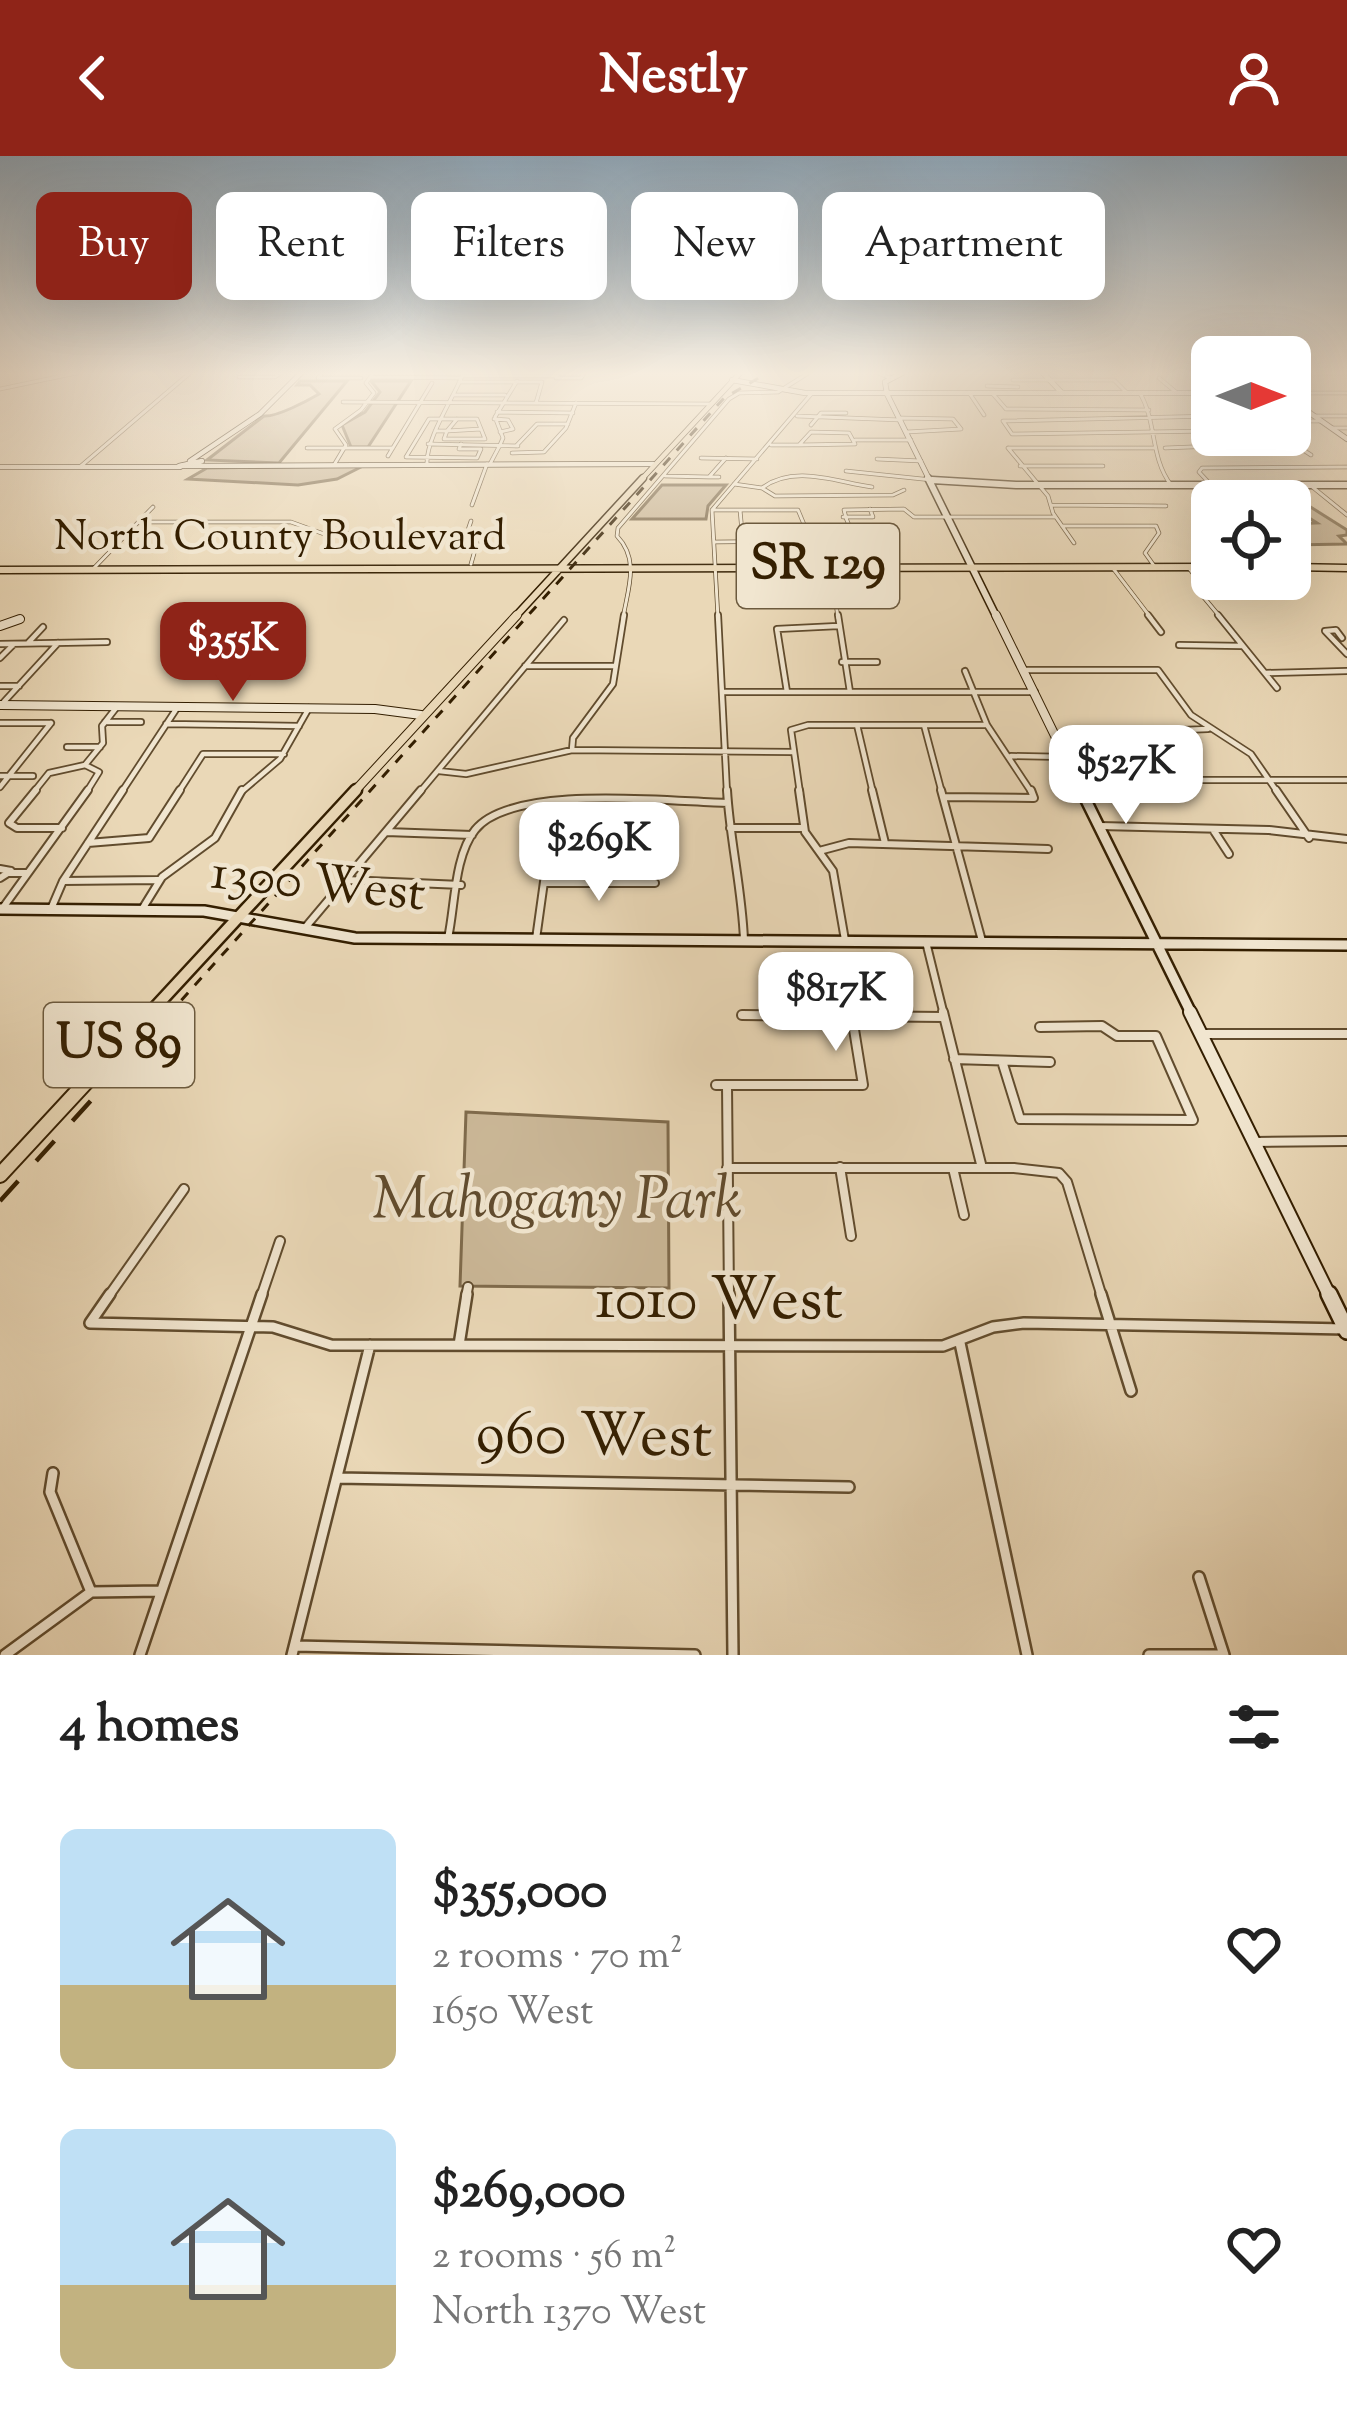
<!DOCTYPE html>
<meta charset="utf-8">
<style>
body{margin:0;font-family:"Sorts Mill Goudy",serif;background:#f6f6f6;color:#222;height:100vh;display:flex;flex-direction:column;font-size:45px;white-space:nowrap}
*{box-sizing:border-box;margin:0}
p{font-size:39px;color:#767676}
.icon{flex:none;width:66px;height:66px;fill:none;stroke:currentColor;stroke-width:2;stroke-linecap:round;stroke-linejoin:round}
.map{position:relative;height:1499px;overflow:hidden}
.side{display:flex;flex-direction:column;background:#fff;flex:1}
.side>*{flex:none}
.hud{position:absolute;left:36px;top:36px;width:1275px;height:108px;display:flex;gap:24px}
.needle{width:78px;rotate:90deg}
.controls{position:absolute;left:1191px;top:180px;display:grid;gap:24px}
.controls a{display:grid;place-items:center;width:120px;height:120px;border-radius:18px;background:#fff;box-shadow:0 12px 48px #0002;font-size:60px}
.price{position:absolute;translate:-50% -102px;padding:0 27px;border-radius:24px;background:#fff;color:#222;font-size:39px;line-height:78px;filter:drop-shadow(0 3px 6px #0008)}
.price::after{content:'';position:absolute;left:50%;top:72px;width:36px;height:27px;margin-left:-18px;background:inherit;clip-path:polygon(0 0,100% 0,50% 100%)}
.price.on{background:#8f2418;color:#fff}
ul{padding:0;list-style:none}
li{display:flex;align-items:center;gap:36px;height:300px;padding:0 60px}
li span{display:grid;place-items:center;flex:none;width:336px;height:240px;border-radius:18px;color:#555}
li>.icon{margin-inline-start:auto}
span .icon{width:144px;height:144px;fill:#fffc;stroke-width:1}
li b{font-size:51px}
h2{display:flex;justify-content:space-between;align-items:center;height:144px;padding:0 60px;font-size:51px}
.pill{padding:0 42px;border-radius:18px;background:#fff;box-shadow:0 12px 48px #0002;font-size:42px;line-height:108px}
.pill.on{background:#8f2418;color:#fff}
header{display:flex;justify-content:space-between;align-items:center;height:156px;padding:0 60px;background:#8f2418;color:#fff;font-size:54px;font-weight:700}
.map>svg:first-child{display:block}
.green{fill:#cbb898;stroke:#7f6b4c;stroke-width:3}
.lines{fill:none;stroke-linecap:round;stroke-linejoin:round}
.street-far4-casing{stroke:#614c2e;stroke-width:4.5}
.street-far3-casing{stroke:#614c2e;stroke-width:8}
.street-far2-casing{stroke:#614c2e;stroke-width:10}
.street-far1-casing{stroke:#614c2e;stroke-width:12}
.street-casing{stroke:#614c2e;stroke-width:14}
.secondary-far5-casing{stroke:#331e00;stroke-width:6}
.secondary-far4-casing{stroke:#331e00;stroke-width:9}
.secondary-far3-casing{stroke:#331e00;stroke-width:10}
.secondary-far2-casing{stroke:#331e00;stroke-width:14}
.secondary-far1-casing{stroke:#331e00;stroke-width:16}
.secondary-casing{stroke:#331e00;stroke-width:20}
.primary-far4-casing{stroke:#331e00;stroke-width:6}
.primary-far3-casing{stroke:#331e00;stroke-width:9}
.primary-far2-casing{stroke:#331e00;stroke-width:10}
.primary-far1-casing{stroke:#331e00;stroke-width:15}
.primary-casing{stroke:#331e00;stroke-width:18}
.street-far4{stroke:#f1e6d0;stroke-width:3}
.street-far3{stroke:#f1e6d0;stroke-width:4.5}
.street-far2{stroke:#f1e6d0;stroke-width:6}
.street-far1{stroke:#f1e6d0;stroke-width:8}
.street{stroke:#f1e6d0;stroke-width:9}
.secondary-far5{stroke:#f1e6d0;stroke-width:4.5}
.secondary-far4{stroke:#f1e6d0;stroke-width:6}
.secondary-far3{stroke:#f1e6d0;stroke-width:8}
.secondary-far2{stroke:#f1e6d0;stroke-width:9}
.secondary-far1{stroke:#f1e6d0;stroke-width:12}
.secondary{stroke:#f1e6d0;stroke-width:15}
.primary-far4{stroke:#ead8b7;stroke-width:4.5}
.primary-far3{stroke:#ead8b7;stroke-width:6}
.primary-far2{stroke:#ead8b7;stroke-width:8}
.primary-far1{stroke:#ead8b7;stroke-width:10}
.primary{stroke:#ead8b7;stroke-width:14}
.rail-far1{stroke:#331e00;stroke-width:3;stroke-dasharray:10 10;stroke-linecap:butt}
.rail{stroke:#331e00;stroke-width:4.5;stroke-dasharray:27 27;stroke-linecap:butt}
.labels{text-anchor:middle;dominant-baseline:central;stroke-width:9;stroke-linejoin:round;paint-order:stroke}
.far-street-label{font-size:42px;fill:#331e00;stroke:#f1e6d0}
.shield{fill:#f1e6d0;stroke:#6c5a3e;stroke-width:3}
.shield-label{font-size:48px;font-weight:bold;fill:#331e00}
.street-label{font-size:51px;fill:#331e00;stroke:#f1e6d0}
.near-park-label{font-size:60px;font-style:italic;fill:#614c2e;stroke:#f1e6d0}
.near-street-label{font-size:60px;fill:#331e00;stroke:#f1e6d0}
</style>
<header><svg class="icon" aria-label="back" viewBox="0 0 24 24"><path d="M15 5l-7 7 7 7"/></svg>Nestly<svg class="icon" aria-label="person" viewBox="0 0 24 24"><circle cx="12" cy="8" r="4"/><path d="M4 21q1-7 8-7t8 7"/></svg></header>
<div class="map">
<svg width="1347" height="1499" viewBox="0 0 1347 1499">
<rect width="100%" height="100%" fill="#ead8b7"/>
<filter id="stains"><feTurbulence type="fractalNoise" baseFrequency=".00167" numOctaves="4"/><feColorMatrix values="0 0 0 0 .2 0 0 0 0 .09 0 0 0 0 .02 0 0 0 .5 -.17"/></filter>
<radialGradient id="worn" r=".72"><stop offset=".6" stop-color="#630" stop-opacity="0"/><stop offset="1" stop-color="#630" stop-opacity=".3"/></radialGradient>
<path class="green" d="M 300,225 L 347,225 L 279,307 L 207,304 L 264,260 C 277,261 307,245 319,238 L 310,229 L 297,229 Z
M 371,225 L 411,225 L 368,291 L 351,291 L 342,269 L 365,256 L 380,236 Z
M 363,310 L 337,323 L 298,329 L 188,323 L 207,312 Z
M 662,329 L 726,329 L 708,350 L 706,363 L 632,363 Z
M 1282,333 L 1347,374 L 1347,379 L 1339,380 L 1347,388 L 1290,389 L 1290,368 L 1317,367 L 1303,358 L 1290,359 L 1290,345 L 1286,344 L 1285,345 L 1277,345 L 1277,344 L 1285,345 L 1282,341 L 1219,345 L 1213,340 L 1279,340 Z
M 466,956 L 668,966 L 669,1132 L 460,1130 Z"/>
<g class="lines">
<defs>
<path id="street-far4" d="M 323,216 L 318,222 L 361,222
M 876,216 L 890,222
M 946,216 L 980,216
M 980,216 L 998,216
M 1202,216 L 1212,224
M 1290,217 L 1347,217
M 462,220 L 558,220
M 239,221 L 275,221 L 282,216
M 370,221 L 461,222
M 556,222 L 581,222 L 585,216
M 1159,222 L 1177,237
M 1013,224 L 1049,224
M 1050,224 L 1114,224 L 1127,237
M 459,226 L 542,226 L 536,247
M 987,230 L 1018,231
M 0,233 L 81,216
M 1140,237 C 1157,267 1150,301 1171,329
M 1290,237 L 1347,237
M 970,238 L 984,259
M 993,238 L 1006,253 L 1149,254
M 454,239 L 505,239
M 343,246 L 710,248
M 497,256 L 573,257
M 797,260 L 901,264
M 1314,260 L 1347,260
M 900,262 L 953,263 L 961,273 L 907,276
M 494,263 L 508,264 L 513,273 L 500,276
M 1003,265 L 1012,278 L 1212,275
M 1003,265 L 1212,260
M 1290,265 L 1322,265
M 811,269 L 821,257 L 846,257
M 1331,272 L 1347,272
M 481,273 L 485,283 L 444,283 L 447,275 Z
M 435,275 L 447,275
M 447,275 L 457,263
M 811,276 L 849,277 L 855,288 L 799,289 Z
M 1280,279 L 1311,299
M 855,284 L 911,284
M 428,288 L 518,290
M 461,288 L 459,293 L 481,293 L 477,302 L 406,301 L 429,263 L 477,263 L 481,273
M 500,289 L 503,282 L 495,261 L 517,225
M 771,289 L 799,289
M 516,290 L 537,268 L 568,268
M 307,292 L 393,292
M 1008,292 L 1154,292
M 1008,292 L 1048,340 L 1053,357 L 1074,387
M 1165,292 L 1291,287
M 512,297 L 544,296 L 566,272 L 576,247
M 388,300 L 432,227
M 701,302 L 757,303
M 877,303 L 921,305
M 427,308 C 426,282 453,243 464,216
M 490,308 L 500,289
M 334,309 L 346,289 L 335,273 L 361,254 L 374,237 L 366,227 L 374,216
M 81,310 L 191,216
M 1020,310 L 1103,310
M 846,315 L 932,324
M 665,320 L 709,321
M 719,321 L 709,321 L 726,302
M 734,328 L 762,332 L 775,340 L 893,339 L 904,334
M 1310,329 L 1347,359
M 1212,330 L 1199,316 L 1202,312 L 1347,311
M 762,332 C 794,308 836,326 872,331
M 472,349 L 487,308
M 1051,349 L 1166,350
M 712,354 L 798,354 L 811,385 L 714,386
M 740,354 L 743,386
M 843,361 L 873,361 L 870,353
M 950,361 L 1054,361
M 139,366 L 291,366 L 324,378 L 467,377
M 1062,370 L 1156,370 L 1159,377 L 1145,397 L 1155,411
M 467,377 L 477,387 L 471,408
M 467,377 L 471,365
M 870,410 C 862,389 848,375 844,354 L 904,353 L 914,361 L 950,361
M 1112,411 L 1151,462
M 1188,411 L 1196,421 L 1196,432 L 1221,462
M 831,412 L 838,462
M 93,413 L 153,351
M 1272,423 L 1289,440
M 623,462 C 628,432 640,404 617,380 L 618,372 L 729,243 L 739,237 L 778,236 L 810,216
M 718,462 L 712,354 L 812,237"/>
<path id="street-far3" d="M 718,459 L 727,637
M 838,459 L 850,536
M 1148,459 L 1161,476
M 1218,459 L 1277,532
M 1342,482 L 1336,474 L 1325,475 L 1347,498
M 28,487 L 43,471
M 0,488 L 107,486
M 1179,489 L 1242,490
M 0,502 L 14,488
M 842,506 L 877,506
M 525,510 L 615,510
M 1024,514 L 1158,514 L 1191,559 L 1251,598 L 1278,637
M 965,515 L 987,569 L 1032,637
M 1266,517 L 1347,515
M 0,530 L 19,530
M 723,536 L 1035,536
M 787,536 L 777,473 L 838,470
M 1,549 L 58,487
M 105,566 L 141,566
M 0,567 L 51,567
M 166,568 L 299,570
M 857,569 L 873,637
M 924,569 L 942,637
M 1056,579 L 1208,573
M 67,591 L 100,591
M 572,594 L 573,582 L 613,528 L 624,459
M 1011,600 L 1066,601
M 85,609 L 103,587 L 102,570 L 116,552
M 85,609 L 99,616 L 86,637
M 439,615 L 466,618 L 572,594 L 793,596
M 0,620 L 33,620
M 1077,624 L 1347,624
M 0,631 L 51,567
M 33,637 L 49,617 L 85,609
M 121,637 L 177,552
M 178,637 L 203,598 L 284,598
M 240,637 L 280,603 L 309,552
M 419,637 L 564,464
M 800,637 L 791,574 L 808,569 L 987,569"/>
<path id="street-far2" d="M 36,634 L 9,667 L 17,672 L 62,672
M 727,634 C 730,685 742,733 744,784
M 799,634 L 805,676 L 833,715 L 845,784
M 872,634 L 885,687
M 941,634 L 982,785
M 1276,634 L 1309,682
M 944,641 L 1034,642 L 1031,634
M 1100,670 L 1269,674 L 1347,683
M 730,672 L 804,672
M 1214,675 L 1229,698
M 386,676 L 472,679
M 88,687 L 149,682 L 180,634
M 819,695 L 849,687 L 1048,693
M 0,713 L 11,715
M 10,717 L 26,717
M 0,722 L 11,715
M 346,724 L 461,729
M 63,725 L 158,724
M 544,727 L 655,727
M 2,753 L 88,634
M 51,753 L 63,725 L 123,634
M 141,755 L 162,721 L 215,682 L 242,634
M 304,773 L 421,634
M 448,782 C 455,751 454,700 475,674 C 512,627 672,646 728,647
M 536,783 L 555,647
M 926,786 L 944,859"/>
<path id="street-far1" d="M 943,856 L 982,1012
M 742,859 L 944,861
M 1203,878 L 1347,878
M 954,903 L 1050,906
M 1002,905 L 1020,963 L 1193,964 L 1156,880 L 1117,880 L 1102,870 L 1040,871
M 716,929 L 863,929 L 852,861
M 727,929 L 729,1141
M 1255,986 L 1347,985
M 840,1011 L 851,1080
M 727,1012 L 1014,1012 L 1059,1017 L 1067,1026 L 1102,1141
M 953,1012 L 964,1059
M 108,1141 L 184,1033
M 261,1141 L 280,1085
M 466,1141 L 468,1131"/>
<path id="street" d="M 729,1138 L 733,1499
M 1101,1138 L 1131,1235
M 90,1167 L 273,1171 L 331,1189 L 943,1190 L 993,1171 L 1024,1167 L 1346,1173
M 90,1167 L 110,1138
M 960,1187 L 1027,1499
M 459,1189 L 467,1138
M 53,1317 L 50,1336 L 91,1436
M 337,1322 L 849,1331
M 1199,1421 L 1224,1499
M 295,1490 L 695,1499
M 5,1499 L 91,1436 L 161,1435
M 140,1499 L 262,1138
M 292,1499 L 370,1189
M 1149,1499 L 1224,1499"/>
<path id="secondary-far5" d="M 904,216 L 885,226 L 887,238 L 930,325
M 1042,216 L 1062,237
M 732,224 L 805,237 L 1212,237
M 1290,243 L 1347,283
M 190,305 L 260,258 L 302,216
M 202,305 L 179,310 L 653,308
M 0,311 L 180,311
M 932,324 L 951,325"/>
<path id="secondary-far4" d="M 928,322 L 997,462
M 932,324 L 1016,329 L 1347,329"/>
<path id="secondary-far3" d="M 996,459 L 1083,637
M 0,470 L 20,463
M 0,549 L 375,553 L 421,559"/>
<path id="secondary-far2" d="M 1081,634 L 1192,859
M 0,753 L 204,755 L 355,782 L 1347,789"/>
<path id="secondary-far1" d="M 1190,856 L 1330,1141"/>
<path id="secondary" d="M 1329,1138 L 1347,1175"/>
<path id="primary-far4" d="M 640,325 L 741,216"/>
<path id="primary-far3" d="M 1290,411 L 1347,412
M 0,414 L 1212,411
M 514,462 L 643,322"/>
<path id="primary-far2" d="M 353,637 L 517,459"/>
<path id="primary-far1" d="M 148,859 L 356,634"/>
<path id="primary" d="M 0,1019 L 151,856"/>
</defs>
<use href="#street-far4" class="street-far4-casing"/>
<use href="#street-far3" class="street-far3-casing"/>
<use href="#street-far2" class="street-far2-casing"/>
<use href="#street-far1" class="street-far1-casing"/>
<use href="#street" class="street-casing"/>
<use href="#secondary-far5" class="secondary-far5-casing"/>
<use href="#secondary-far4" class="secondary-far4-casing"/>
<use href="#secondary-far3" class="secondary-far3-casing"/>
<use href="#secondary-far2" class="secondary-far2-casing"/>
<use href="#secondary-far1" class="secondary-far1-casing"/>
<use href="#secondary" class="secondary-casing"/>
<use href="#primary-far4" class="primary-far4-casing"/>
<use href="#primary-far3" class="primary-far3-casing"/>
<use href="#primary-far2" class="primary-far2-casing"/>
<use href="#primary-far1" class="primary-far1-casing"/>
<use href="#primary" class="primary-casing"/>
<use href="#street-far4" class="street-far4"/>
<use href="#street-far3" class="street-far3"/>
<use href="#street-far2" class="street-far2"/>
<use href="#street-far1" class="street-far1"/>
<use href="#street" class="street"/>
<use href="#secondary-far5" class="secondary-far5"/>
<use href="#secondary-far4" class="secondary-far4"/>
<use href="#secondary-far3" class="secondary-far3"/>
<use href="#secondary-far2" class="secondary-far2"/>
<use href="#secondary-far1" class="secondary-far1"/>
<use href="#secondary" class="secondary"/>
<use href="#primary-far4" class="primary-far4"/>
<use href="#primary-far3" class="primary-far3"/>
<use href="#primary-far2" class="primary-far2"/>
<use href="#primary-far1" class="primary-far1"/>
<use href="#primary" class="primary"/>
<path class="rail-far1" d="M 168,859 L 724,242 L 769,216"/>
<path class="rail" d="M 0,1045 L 171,856"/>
</g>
<linearGradient id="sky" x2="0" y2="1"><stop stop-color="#90a9bc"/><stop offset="0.51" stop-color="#f6eddf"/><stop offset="1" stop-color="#f6eddf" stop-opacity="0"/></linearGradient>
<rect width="1347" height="426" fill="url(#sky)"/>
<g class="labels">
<g class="far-street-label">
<text x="280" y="383">North County Boulevard</text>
</g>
<g class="shield">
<rect x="737" y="368" width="162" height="84" rx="9"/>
<rect x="44" y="847" width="150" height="84" rx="9"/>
</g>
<g class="shield-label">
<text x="818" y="410">SR 129</text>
<text x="119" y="889">US 89</text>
</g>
<g class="street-label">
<text transform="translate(318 730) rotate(6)">1300 West</text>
</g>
<g class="near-park-label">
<text x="557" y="1046">Mahogany Park</text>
</g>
<g class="near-street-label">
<text x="719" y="1147">1010 West</text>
<text transform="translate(594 1283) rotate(1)">960 West</text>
</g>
</g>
<rect width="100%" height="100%" filter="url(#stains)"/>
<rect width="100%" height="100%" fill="url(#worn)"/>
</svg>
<div class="controls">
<a><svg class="needle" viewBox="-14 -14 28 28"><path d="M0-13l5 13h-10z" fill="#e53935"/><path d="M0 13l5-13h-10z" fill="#767676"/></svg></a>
<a><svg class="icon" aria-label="locate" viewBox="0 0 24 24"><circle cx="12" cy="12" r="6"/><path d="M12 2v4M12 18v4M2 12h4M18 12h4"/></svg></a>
</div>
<b class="price on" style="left:233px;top:548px">$355K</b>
<b class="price" style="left:1126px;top:671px">$527K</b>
<b class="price" style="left:599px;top:748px">$269K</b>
<b class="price" style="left:836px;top:898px">$817K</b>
<div class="hud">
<a class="pill on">Buy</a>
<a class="pill">Rent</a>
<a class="pill">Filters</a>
<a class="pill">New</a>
<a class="pill">Apartment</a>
</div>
</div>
<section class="side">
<h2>4 homes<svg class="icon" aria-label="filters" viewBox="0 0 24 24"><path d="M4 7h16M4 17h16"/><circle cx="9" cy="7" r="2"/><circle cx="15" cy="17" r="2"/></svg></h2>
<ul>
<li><span style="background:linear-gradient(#bfe0f5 65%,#c2b280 0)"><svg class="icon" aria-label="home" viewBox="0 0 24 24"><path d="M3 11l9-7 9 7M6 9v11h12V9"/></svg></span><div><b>$355,000</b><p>2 rooms · 70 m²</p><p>1650 West</p></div><svg class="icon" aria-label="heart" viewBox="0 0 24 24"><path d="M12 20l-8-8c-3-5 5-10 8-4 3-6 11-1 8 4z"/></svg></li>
<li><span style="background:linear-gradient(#bfe0f5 65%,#c2b280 0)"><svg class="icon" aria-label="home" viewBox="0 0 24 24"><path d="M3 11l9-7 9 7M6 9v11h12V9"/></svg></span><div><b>$269,000</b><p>2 rooms · 56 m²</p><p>North 1370 West</p></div><svg class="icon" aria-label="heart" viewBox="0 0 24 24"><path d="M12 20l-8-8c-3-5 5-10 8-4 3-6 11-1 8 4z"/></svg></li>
</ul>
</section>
